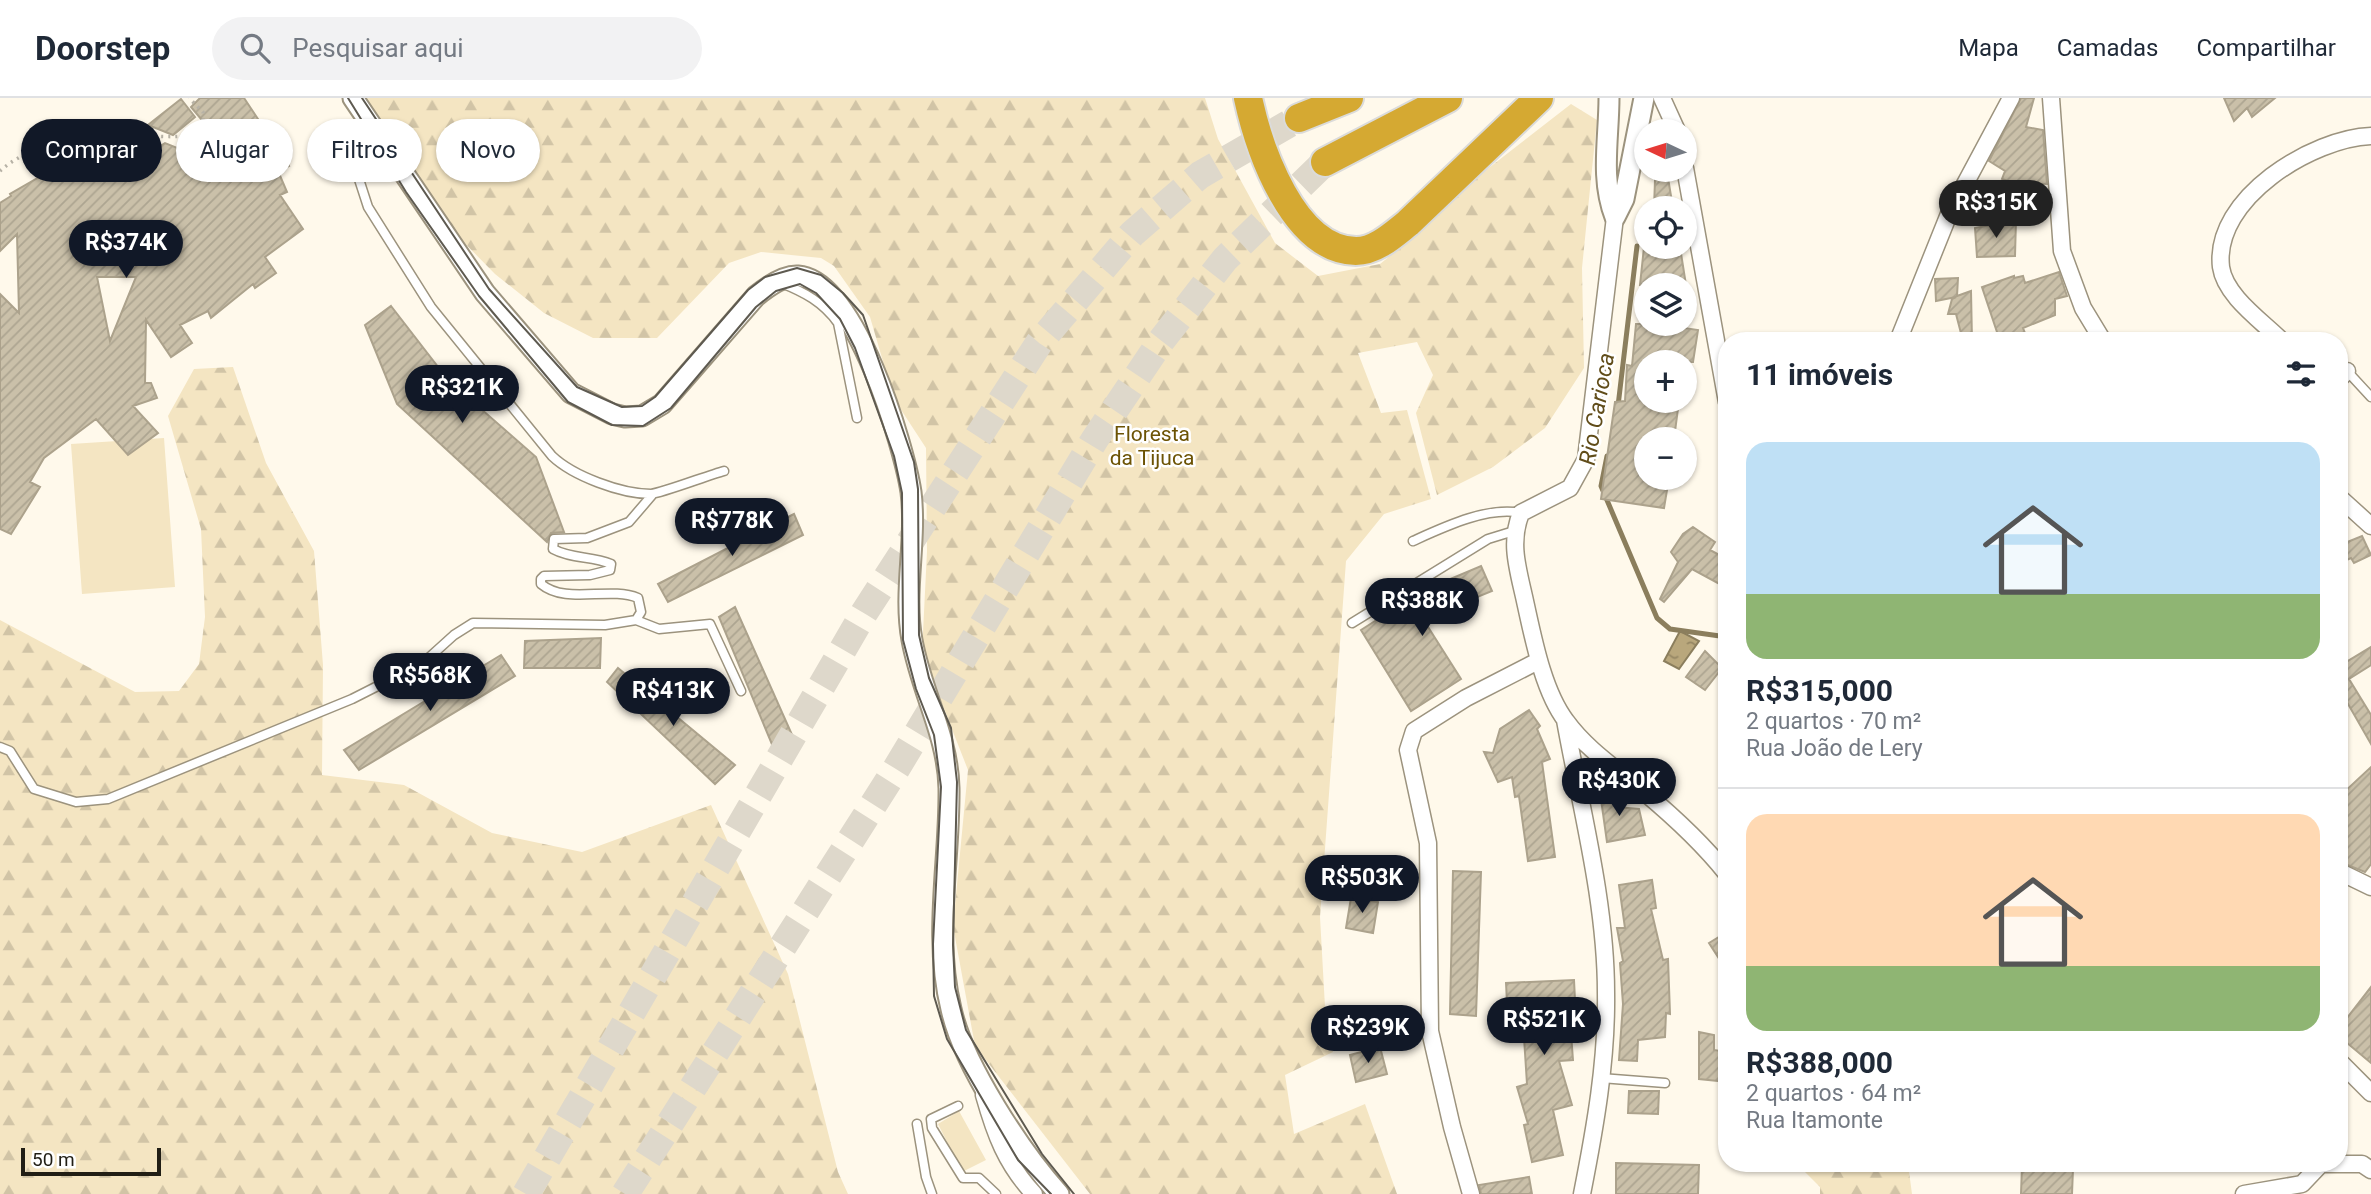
<!DOCTYPE html>
<html lang="pt">
<meta charset="utf-8">
<style>
body{margin:0;font-family:Roboto,sans-serif;background:#f2f2f3;color:#1f2937;height:100vh;display:flex;flex-direction:column;font-size:26px;white-space:nowrap}
*{box-sizing:border-box;margin:0}
p{font-size:23px;color:#747a83}
.icon{flex:none;width:38px;height:38px;fill:none;stroke:currentColor;stroke-width:2;stroke-linecap:round;stroke-linejoin:round}
.map{position:relative;flex:1;overflow:hidden}
.side{position:absolute;left:1718px;top:234px;width:630px;height:840px;display:flex;flex-direction:column;background:#fff;border-radius:28px;box-shadow:0 2px 5px #0004}
.side>*{flex:none}
.top-card{position:absolute;left:21px;top:21px;width:665px;height:63px;display:flex;gap:14px}
.needle{width:46px;rotate:274deg}
.buttons{position:absolute;left:1634px;top:21px;display:grid;gap:14px}
.buttons a{display:grid;place-items:center;width:63px;height:63px;border-radius:50%;background:#fff;box-shadow:0 2px 5px #0004;font-size:35px}
.scale{position:absolute;left:21px;bottom:18px;width:140px;box-sizing:border-box;padding-left:7px;border:4px solid #211e15;border-top:0;font-size:19px;line-height:24px;white-space:nowrap;color:#211e15;-webkit-text-stroke:5px #fff;paint-order:stroke}
.price{position:absolute;translate:-50% -60px;padding:0 16px;border-radius:24px;background:#111827;color:#fff;font-size:23px;line-height:46px;filter:drop-shadow(0 2px 4px #0008)}
.price::after{content:'';position:absolute;left:50%;top:42px;width:21px;height:16px;margin-left:-10px;background:inherit;clip-path:polygon(0 0,100% 0,50% 100%)}
.price.selected{background:#222;color:#fff}
ul{padding:0;list-style:none}
li{display:grid;align-content:center;gap:14px;height:371px;padding:0 28px}
li+li{border-top:2px solid #e0e1e3}
li span{display:grid;place-items:center;height:217px;border-radius:21px;color:#555}
li>.icon{margin-inline-start:auto}
span .icon{width:126px;height:126px;fill:#fffc;stroke-width:1}
li b{font-size:30px}
h2{display:flex;justify-content:space-between;align-items:center;height:84px;padding:0 28px;font-size:30px}
.chip{padding:0 24px;border-radius:32px;background:#fff;box-shadow:0 2px 5px #0004;font-size:24px;line-height:63px}
.chip.selected{background:#111827;color:#fff}
header{display:flex;align-items:center;gap:42px;box-sizing:border-box;height:98px;padding:0 35px;background:#fff;border-bottom:2px solid #e0e1e3}
header strong{font-size:33px}
nav{display:flex;gap:38px;margin-inline-start:auto;font-size:24px}
.search{width:490px;height:63px;background:#f2f2f3;display:flex;align-items:center;gap:18px;box-sizing:border-box;padding:0 24px;border-radius:38px;color:#747a83;font-size:26px}
.map>svg:first-child{display:block}
.forest{fill:url(#forest-firs)}
.green{fill:#f4e5c2}
.water{fill:url(#water-ripples);stroke:#8b7e5d;stroke-width:2}
.lines{fill:none;stroke-linecap:round;stroke-linejoin:round}
.stream{stroke:#8b7e5d;stroke-width:5}
.building{fill:url(#building-hatch);stroke:#aca28c;stroke-width:2;fill-rule:evenodd}
.motorway-tunnel{stroke:#ded8cb;stroke-width:28;stroke-dasharray:28 14;stroke-linecap:butt}
.service-casing{stroke:#9c937e;stroke-width:11}
.minor-casing{stroke:#9c937e;stroke-width:19}
.tertiary-casing{stroke:#9c937e;stroke-width:23}
.motorway-casing{stroke:#dbdbda;stroke-width:32}
.path{stroke:#b7b2a6;stroke-width:3.5;stroke-dasharray:2 5;stroke-linecap:butt}
.service{stroke:#fff;stroke-width:8}
.minor{stroke:#fff;stroke-width:16}
.tertiary{stroke:#fff;stroke-width:19}
.motorway{stroke:#d5a932;stroke-width:28}
.tram{stroke:#5e5a50;stroke-width:2}
.labels{text-anchor:middle;dominant-baseline:central;stroke-width:5;stroke-linejoin:round;paint-order:stroke}
.park-label{font-size:21px;fill:#6c5304;stroke:#fff}
.water-label{font-size:23px;font-style:italic;fill:#604c19;stroke:#fff}
</style>
<header>
<strong>Doorstep</strong>
<div class="search"><svg class="icon" aria-label="search" viewBox="0 0 24 24"><circle cx="10" cy="10" r="6"/><path d="M15 15l6 6"/></svg>Pesquisar aqui</div>
<nav><a>Mapa</a><a>Camadas</a><a>Compartilhar</a></nav>
</header>
<div class="map">
<svg width="2371" height="1096" viewBox="0 0 2371 1096">
<defs>
<pattern id="forest-firs" width="22" height="20" patternUnits="userSpaceOnUse" patternTransform="scale(1.75)"><rect width="22" height="20" fill="#f4e5c2"/><path d="M5 1l3.5 6h-7zM16 11l3.5 6h-7z" fill="#d1c4a6"/></pattern>
<pattern id="water-ripples" width="26" height="14" patternUnits="userSpaceOnUse" patternTransform="scale(1.75)"><rect width="26" height="14" fill="#b9a77c"/><path d="M2 4q2-2 4 0t4 0M15 11q2-2 4 0t4 0" fill="none" stroke="#968764"/></pattern>
<pattern id="building-hatch" width="6" height="6" patternUnits="userSpaceOnUse" patternTransform="scale(1.75)"><rect width="6" height="6" fill="#cac0a9"/><path d="M-1 1l2-2M0 6l6-6M5 7l2-2" fill="none" stroke="#ada591"/></pattern>
</defs>
<rect width="100%" height="100%" fill="#fff9eb"/>
<path class="forest" d="M 356,0 L 1205,0 L 1218,41 L 1275,145 L 1318,178 L 1380,166 L 1416,137 L 1450,100 L 1571,6 L 1597,22 L 1582,170 L 1584,270 L 1545,330 L 1493,369 L 1437,397 L 1416,315 L 1433,277 L 1417,244 L 1358,255 L 1381,315 L 1407,312 L 1431,401 L 1384,416 L 1346,463 L 1320,819 L 1325,909 L 1333,954 L 1285,977 L 1294,1036 L 1365,1006 L 1397,1096 L 1090,1096 L 975,948 L 953,828 L 968,672 L 922,555 L 927,453 L 926,350 L 894,301 L 870,219 L 834,168 L 821,160 L 761,154 L 729,165 L 657,240 L 593,240 L 544,215 L 495,176 L 438,118 Z
M 233,269 L 266,365 L 314,453 L 323,567 L 322,677 L 404,687 L 492,735 L 582,754 L 711,707 L 788,876 L 838,1074 L 848,1096 L 0,1096 L 0,522 L 135,594 L 179,593 L 199,566 L 205,519 L 201,431 L 168,318 L 194,271 Z
M 1797,1066 L 1908,1066 L 1912,1096 L 1820,1096 L 1820,1089 Z"/>
<path class="green" d="M 164,340 L 175,489 L 82,496 L 71,346 Z
M 959,1013 L 986,1062 L 962,1074 L 938,1026 Z"/>
<path class="water" d="M 1680,533 L 1699,543 L 1679,571 L 1664,563 Z"/>
<g class="lines">
<path class="stream" d="M 1618,308 L 1637,148
M 1607,358 L 1601,388 L 1657,520 L 1670,531 L 1727,539"/>
</g>
<path class="building" d="M 200,0 L 244,0 L 264,30 L 280,48 L 289,68 L 278,73 L 287,94 L 280,97 L 303,131 L 265,159 L 276,175 L 255,190 L 253,186 L 211,220 L 208,213 L 180,227 L 192,245 L 171,259 L 146,222 L 145,285 L 151,285 L 157,300 L 133,308 L 158,335 L 128,357 L 96,321 L 44,360 L 30,384 L 40,389 L 11,436 L 0,431 L 0,196 L 19,215 L 17,136 L 0,153 L 0,105 L 11,98 L 10,96 L 60,67 L 60,62 L 109,58 L 113,50 L 136,63 L 165,45 L 192,56 L 217,40 L 191,9 ZM 97,179 L 136,179 L 110,243 Z
M 2021,0 L 2034,0 L 2026,29 L 2043,32 L 2047,86 L 2013,85 L 2002,81 L 2005,73 L 1989,63 Z
M 2224,0 L 2275,0 L 2252,19 L 2247,10 L 2234,23 Z
M 181,1 L 195,19 L 173,37 L 148,27 Z
M 1668,80 L 1673,110 L 1654,110 L 1655,82 Z
M 2016,122 L 2015,158 L 1977,159 L 1975,130 Z
M 1644,149 L 1680,149 L 1686,187 L 1640,187 Z
M 2059,174 L 2067,198 L 2055,201 L 2055,217 L 2023,230 L 2025,235 L 2000,243 L 1982,189 L 2014,178 L 2014,180 L 2023,178 L 2025,185 Z
M 1958,180 L 1957,198 L 1971,193 L 1972,243 L 1963,243 L 1956,216 L 1948,216 L 1952,201 L 1956,199 L 1936,203 L 1935,181 Z
M 391,208 L 449,283 L 536,359 L 564,434 L 551,435 L 547,444 L 397,306 L 365,227 Z
M 1636,226 L 1685,226 L 1684,230 L 1698,232 L 1693,264 L 1647,264 L 1647,303 L 1679,303 L 1674,341 L 1647,341 L 1647,380 L 1669,380 L 1664,410 L 1601,401 L 1615,304 L 1625,303 L 1627,267 L 1632,268 Z
M 794,416 L 803,437 L 668,504 L 658,486 Z
M 1693,429 L 1715,444 L 1710,452 L 1727,461 L 1727,490 L 1692,471 L 1664,504 L 1660,501 L 1678,464 L 1671,454 L 1683,436 Z
M 2362,438 L 2371,457 L 2354,465 L 2351,460 L 2340,465 L 2340,447 Z
M 1481,468 L 1492,493 L 1423,521 L 1461,581 L 1411,613 L 1361,532 L 1422,493 Z
M 735,509 L 797,648 L 776,656 L 719,519 Z
M 601,540 L 600,570 L 524,570 L 525,543 Z
M 2371,549 L 2371,567 L 2349,581 L 2371,617 L 2371,646 L 2340,592 L 2340,565 L 2341,567 Z
M 1705,553 L 1722,570 L 1705,592 L 1686,579 Z
M 501,557 L 515,578 L 359,672 L 344,652 Z
M 618,570 L 735,667 L 715,686 L 607,584 Z
M 1529,612 L 1540,628 L 1537,631 L 1550,661 L 1542,664 L 1555,759 L 1528,763 L 1519,698 L 1515,699 L 1512,679 L 1498,684 L 1484,654 L 1493,655 L 1500,631 Z
M 2371,669 L 2371,766 L 2365,774 L 2340,764 L 2340,698 Z
M 1601,679 L 1616,709 L 1639,711 L 1645,737 L 1607,744 L 1598,680 Z
M 1453,773 L 1481,774 L 1476,918 L 1450,916 Z
M 1652,782 L 1656,810 L 1651,811 L 1663,862 L 1668,861 L 1670,916 L 1666,915 L 1665,939 L 1638,942 L 1637,963 L 1619,962 L 1623,906 L 1620,865 L 1623,863 L 1617,830 L 1625,830 L 1619,787 Z
M 1351,800 L 1378,804 L 1373,835 L 1346,830 Z
M 1727,834 L 1727,873 L 1709,845 Z
M 1574,882 L 1576,922 L 1570,922 L 1573,962 L 1559,963 L 1572,1007 L 1553,1012 L 1563,1057 L 1532,1064 L 1524,1027 L 1528,1026 L 1517,989 L 1527,986 L 1523,924 L 1508,924 L 1506,885 Z
M 2371,889 L 2371,965 L 2340,939 L 2340,929 Z
M 1699,934 L 1714,937 L 1714,952 L 1727,954 L 1727,984 L 1699,981 Z
M 1380,949 L 1387,976 L 1356,984 L 1350,957 Z
M 1629,993 L 1659,993 L 1658,1016 L 1628,1015 Z
M 1616,1065 L 1699,1067 L 1698,1096 L 1616,1096 Z
M 2022,1068 L 2073,1071 L 2072,1096 L 2021,1096 Z
M 1529,1079 L 1532,1096 L 1481,1096 L 1479,1087 Z"/>
<g class="lines">
<path class="motorway-tunnel" d="M 526,1096 L 864,515 L 1039,245 L 1132,136 L 1200,77 L 1299,20
M 625,1096 L 896,671 L 1095,341 L 1161,243 L 1225,161 L 1325,64"/>
<defs>
<path id="service" d="M 361,18 L 356,72 L 368,109 L 431,209 L 552,358 C 573,378 621,396 651,396 C 662,395 709,377 724,373
M 781,185 C 804,194 823,204 838,225 L 857,320
M 2347,273 L 2371,299
M 1413,443 C 1444,429 1488,408 1521,415
M 636,522 L 659,531 L 710,526 L 741,593
M 1352,525 L 1488,441 L 1514,433
M 0,649 L 10,653 L 34,691 L 76,704 L 108,701 L 352,601 L 423,565 L 454,537 L 473,525 L 605,527 L 636,522 L 641,514 L 638,500 C 609,488 566,507 541,486 L 541,481 L 544,478 L 590,477 L 610,472 L 611,466 C 592,458 571,461 553,451 L 554,441 L 587,440 L 629,424 L 653,396
M 1601,980 L 1665,985
M 958,1008 L 931,1021 L 932,1030 L 963,1080 L 979,1080 L 996,1096
M 917,1026 L 926,1079 L 932,1096"/>
<path id="minor" d="M 1662,0 L 1677,33
M 2051,0 L 2062,153 L 2083,210 L 2103,243
M 1685,70 L 1727,304
M 1615,119 L 1586,361 L 1570,390 L 1521,415 C 1509,445 1518,471 1525,503 C 1533,539 1543,593 1566,623 C 1586,651 1618,672 1644,694 C 1674,719 1703,746 1727,776
M 1898,243 L 1949,116 L 2011,0
M 2282,243 C 2262,223 2225,198 2221,169 C 2213,100 2313,40 2371,38
M 2340,280 L 2347,273
M 2340,400 L 2371,428
M 1565,622 C 1581,711 1606,804 1606,895 C 1607,963 1595,1030 1582,1096
M 2340,774 L 2371,789
M 2340,964 L 2371,995
M 984,997 C 995,1036 1006,1066 1034,1096
M 2319,1066 L 2362,1066 L 2371,1072
M 1471,1096 L 1452,1029 L 1430,933 L 1428,745 L 1408,652 L 1414,633 L 1466,600 L 1538,563
M 2244,1096 L 2302,1086 L 2321,1066"/>
<path id="tertiary" d="M 353,0 L 485,195 L 571,295 L 612,316 L 625,319 L 642,318 L 662,306 L 756,198 C 767,189 784,177 798,178 C 855,182 904,348 911,394 C 917,443 903,494 912,542 C 921,593 948,638 949,690 C 950,763 933,838 951,911 C 963,966 1021,1054 1059,1096
M 1609,0 C 1609,40 1600,81 1615,119
M 1615,119 L 1624,101 L 1644,0"/>
<path id="motorway" d="M 1248,0 C 1259,51 1293,152 1356,153 C 1376,153 1394,136 1408,125 L 1539,0
M 1299,20 L 1349,0
M 1325,64 L 1448,0"/>
</defs>
<use href="#service" class="service-casing"/>
<use href="#minor" class="minor-casing"/>
<use href="#tertiary" class="tertiary-casing"/>
<use href="#motorway" class="motorway-casing"/>
<path class="path" d="M 0,73 C 28,48 70,40 107,37 L 118,47 C 125,44 131,39 138,38 C 153,35 208,50 203,14 L 189,0"/>
<use href="#service" class="service"/>
<use href="#minor" class="minor"/>
<use href="#tertiary" class="tertiary"/>
<use href="#motorway" class="motorway"/>
<path class="tram" d="M 348,0 L 406,94 L 479,198 L 568,304 L 612,327 L 643,328 L 671,310 L 756,209 L 776,193 L 800,186 L 816,195 L 840,221 L 855,250 L 894,358 L 902,395 L 903,542 L 916,591 L 934,637 L 941,689 L 933,846 L 934,898 L 947,941 L 1018,1062 L 1051,1096
M 362,0 L 489,191 L 577,289 L 622,309 L 642,308 L 655,299 L 748,192 L 765,179 L 797,170 L 821,177 L 843,195 L 863,217 L 914,364 L 918,391 L 919,537 L 929,580 L 951,630 L 957,684 L 953,847 L 955,889 L 966,932 L 1042,1056 L 1074,1096"/>
</g>
<g class="labels">
<g class="park-label">
<text x="1152" y="336">Floresta<tspan x="1152" dy="24">da Tijuca</tspan></text>
</g>
<g class="water-label">
<text transform="translate(1597 311) rotate(-80)">Rio Carioca</text>
</g>
</g>
</svg>
<div class="buttons">
<a><svg class="needle" viewBox="-14 -14 28 28"><path d="M0-13l5 13h-10z" fill="#e53935"/><path d="M0 13l5-13h-10z" fill="#747a83"/></svg></a>
<a><svg class="icon" aria-label="locate" viewBox="0 0 24 24"><circle cx="12" cy="12" r="6"/><path d="M12 2v4M12 18v4M2 12h4M18 12h4"/></svg></a>
<a><svg class="icon" aria-label="layers" viewBox="0 0 24 24"><path d="M12 4l9 5-9 5-9-5zM3 14l9 5 9-5"/></svg></a>
<a>+</a>
<a>−</a>
</div>
<div class="scale">50 m</div>
<b class="price selected" style="left:1996px;top:142px">R$315K</b>
<b class="price" style="left:126px;top:182px">R$374K</b>
<b class="price" style="left:462px;top:327px">R$321K</b>
<b class="price" style="left:732px;top:460px">R$778K</b>
<b class="price" style="left:1422px;top:540px">R$388K</b>
<b class="price" style="left:430px;top:615px">R$568K</b>
<b class="price" style="left:673px;top:630px">R$413K</b>
<b class="price" style="left:1619px;top:720px">R$430K</b>
<b class="price" style="left:1362px;top:817px">R$503K</b>
<b class="price" style="left:1544px;top:959px">R$521K</b>
<b class="price" style="left:1368px;top:967px">R$239K</b>
<div class="top-card">
<a class="chip selected">Comprar</a>
<a class="chip">Alugar</a>
<a class="chip">Filtros</a>
<a class="chip">Novo</a>
</div>
<section class="side">
<h2>11 imóveis<svg class="icon" aria-label="filters" viewBox="0 0 24 24"><path d="M4 7h16M4 17h16"/><circle cx="9" cy="7" r="2"/><circle cx="15" cy="17" r="2"/></svg></h2>
<ul>
<li><span style="background:linear-gradient(#bfe0f5 70%,#8fb573 0)"><svg class="icon" aria-label="home" viewBox="0 0 24 24"><path d="M3 11l9-7 9 7M6 9v11h12V9"/></svg></span><div><b>R$315,000</b><p>2 quartos · 70 m²</p><p>Rua João de Lery</p></div></li>
<li><span style="background:linear-gradient(#ffd9b3 70%,#8fb573 0)"><svg class="icon" aria-label="home" viewBox="0 0 24 24"><path d="M3 11l9-7 9 7M6 9v11h12V9"/></svg></span><div><b>R$388,000</b><p>2 quartos · 64 m²</p><p>Rua Itamonte</p></div></li>
</ul>
</section>
</div>
